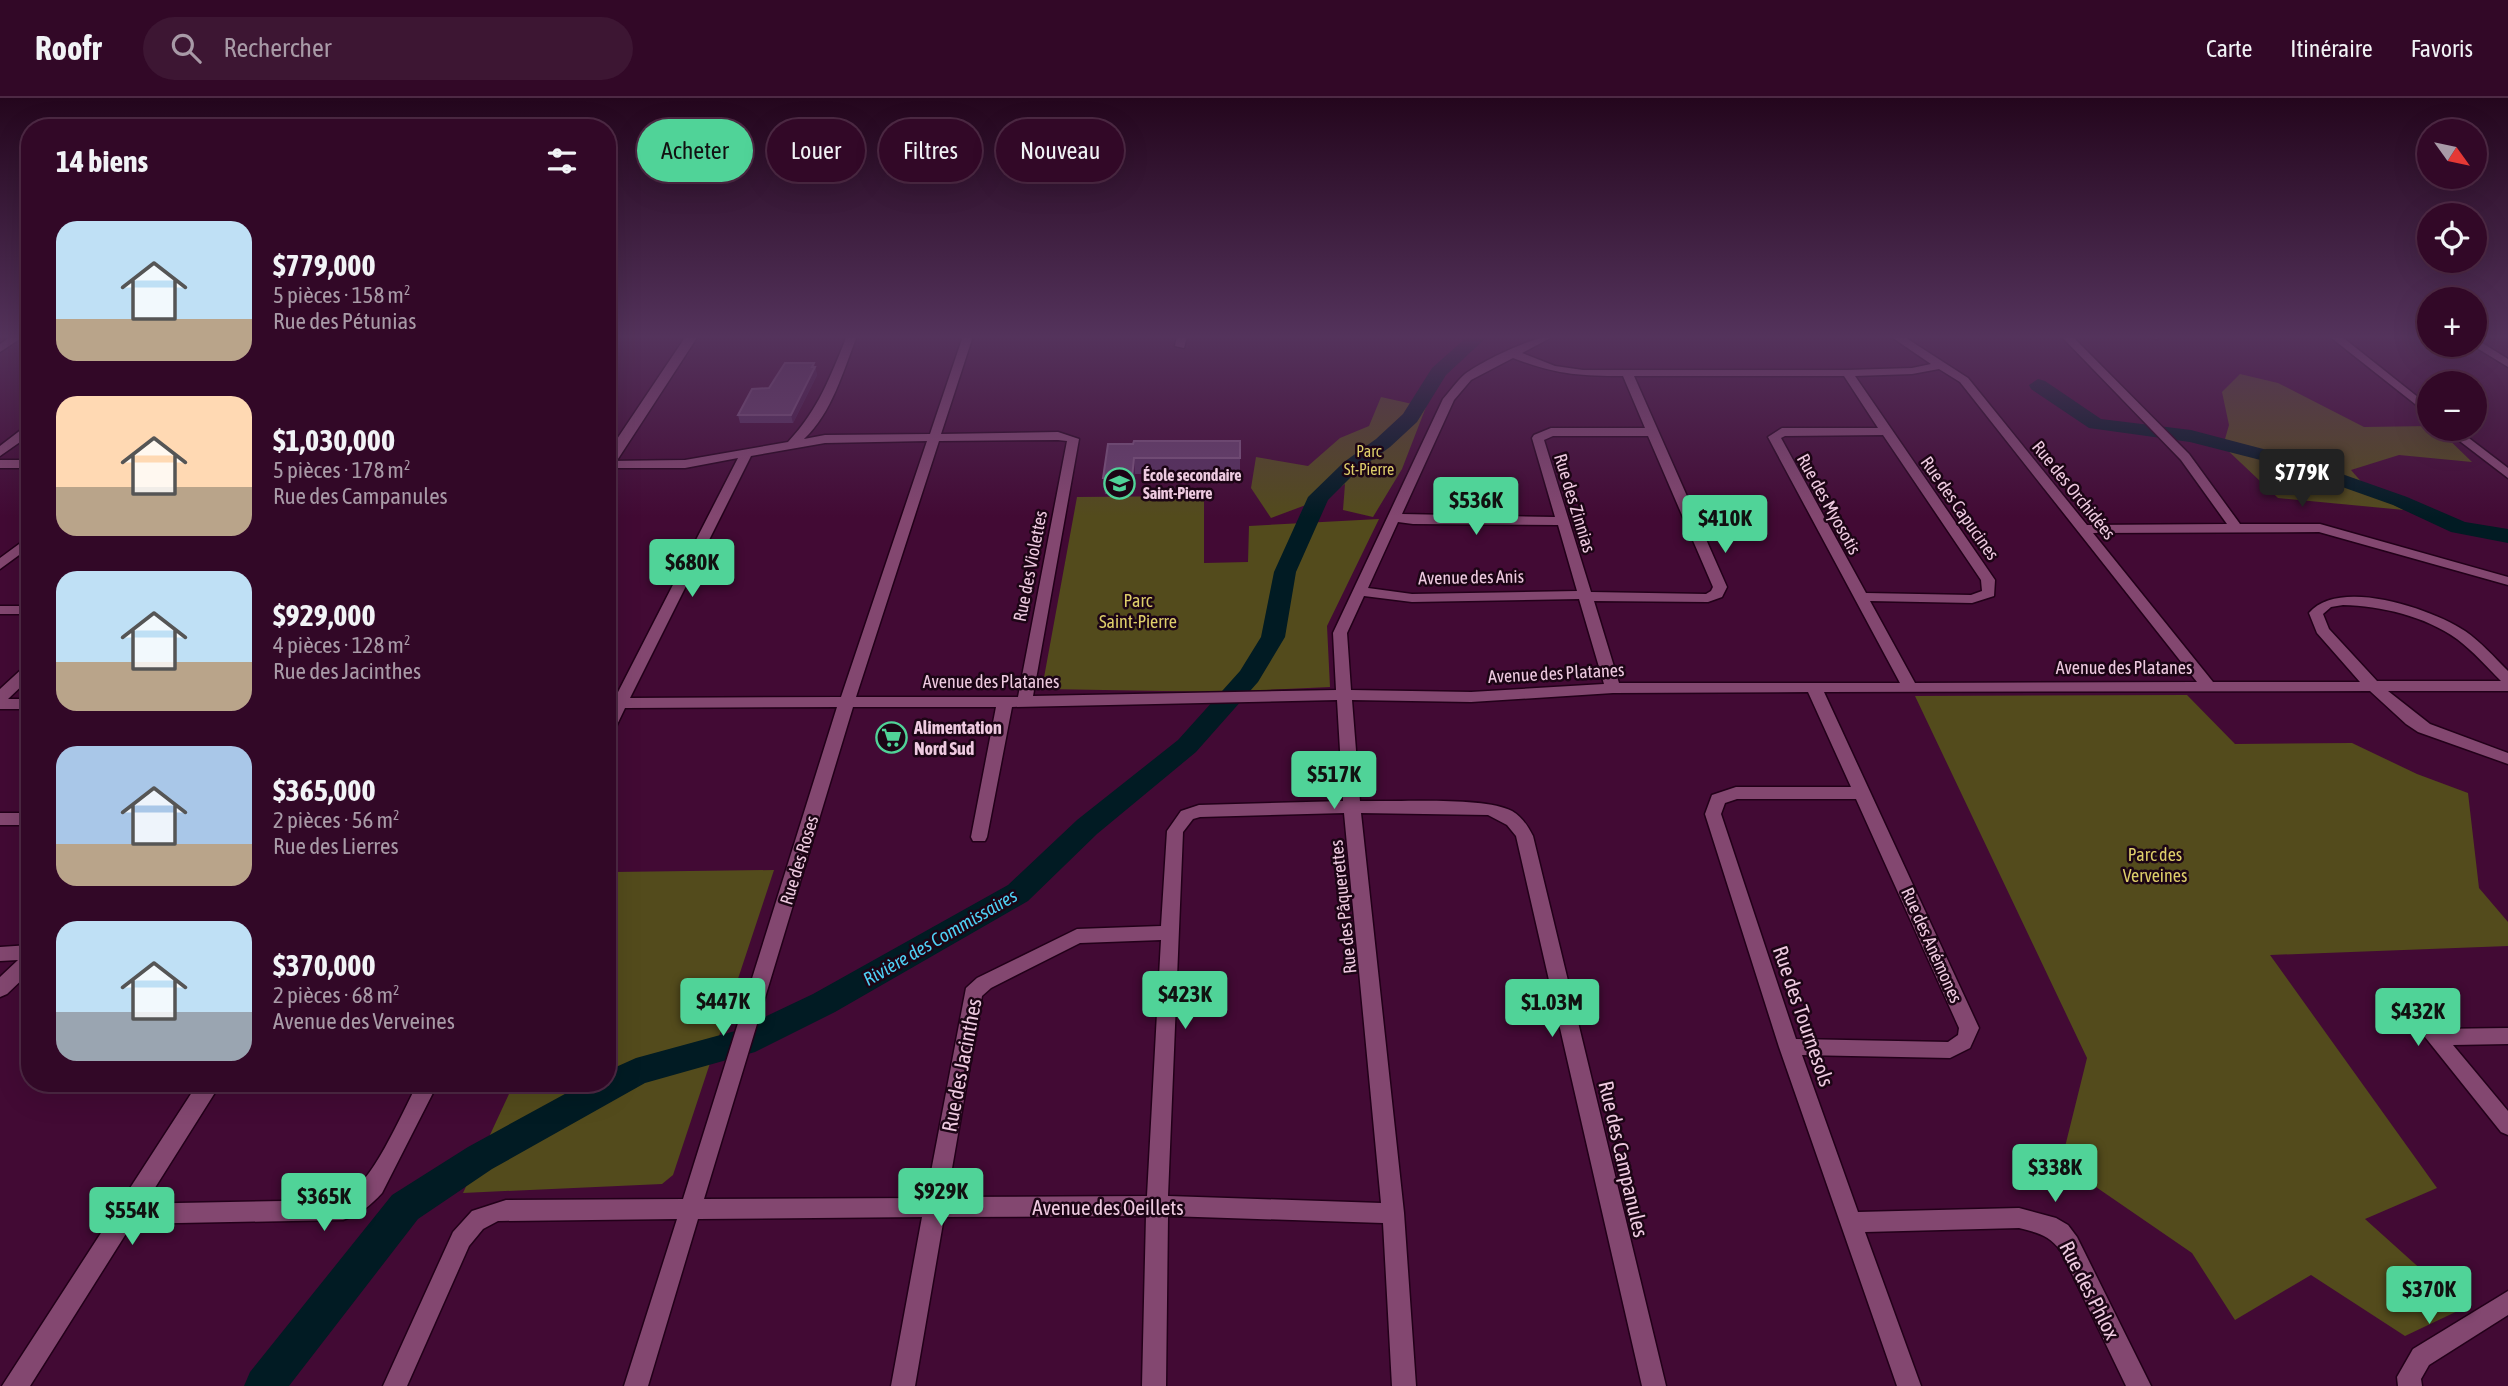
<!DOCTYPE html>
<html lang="fr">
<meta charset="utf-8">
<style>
body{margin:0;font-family:"Asap Condensed",sans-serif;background:#3d1633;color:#f1f3f6;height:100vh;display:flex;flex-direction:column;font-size:26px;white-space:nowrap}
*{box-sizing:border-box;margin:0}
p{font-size:23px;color:#a89aa7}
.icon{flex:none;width:38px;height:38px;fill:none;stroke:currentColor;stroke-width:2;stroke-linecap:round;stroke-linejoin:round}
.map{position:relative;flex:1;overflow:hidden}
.details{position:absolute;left:21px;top:21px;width:595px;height:973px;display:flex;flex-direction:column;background:#320827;border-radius:28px;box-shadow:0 7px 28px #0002,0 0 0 2px #4d2944}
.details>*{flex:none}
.banner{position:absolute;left:637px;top:21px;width:665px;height:63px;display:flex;gap:14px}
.needle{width:46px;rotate:123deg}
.controls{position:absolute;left:2417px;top:21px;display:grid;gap:14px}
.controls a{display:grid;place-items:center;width:70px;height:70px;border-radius:50%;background:#320827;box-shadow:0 7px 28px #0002,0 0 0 2px #4d2944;font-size:35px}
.price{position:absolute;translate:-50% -60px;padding:0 16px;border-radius:7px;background:#50d398;color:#111;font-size:23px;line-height:46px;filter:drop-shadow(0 2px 4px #0008)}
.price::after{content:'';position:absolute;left:50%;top:42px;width:21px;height:16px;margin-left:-10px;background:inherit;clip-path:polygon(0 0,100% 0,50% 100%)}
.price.selected{background:#222;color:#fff}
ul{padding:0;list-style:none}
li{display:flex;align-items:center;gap:21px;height:175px;padding:0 35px}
li span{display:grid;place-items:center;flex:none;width:196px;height:140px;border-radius:21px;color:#555}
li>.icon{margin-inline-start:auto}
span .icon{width:84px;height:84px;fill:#fffc;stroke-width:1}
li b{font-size:30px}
h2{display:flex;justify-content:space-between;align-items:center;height:84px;padding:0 35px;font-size:30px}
.chip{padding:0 24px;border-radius:32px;background:#320827;box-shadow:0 7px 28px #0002,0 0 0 2px #4d2944;font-size:24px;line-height:63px}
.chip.selected{background:#50d398;color:#111}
header{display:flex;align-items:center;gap:42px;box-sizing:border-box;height:98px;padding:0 35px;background:#320827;border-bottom:2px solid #4d2944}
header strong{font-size:33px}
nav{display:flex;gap:38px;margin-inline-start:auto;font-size:24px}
.search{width:490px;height:63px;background:#3d1633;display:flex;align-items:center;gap:18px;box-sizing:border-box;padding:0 24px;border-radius:38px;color:#a89aa7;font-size:26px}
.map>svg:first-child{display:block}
.green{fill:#534b1c}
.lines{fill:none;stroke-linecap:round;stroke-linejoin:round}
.river{fill:#011b23;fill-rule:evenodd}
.minor-casing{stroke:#220019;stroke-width:3}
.tertiary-casing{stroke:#220019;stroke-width:3}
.minor{fill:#834770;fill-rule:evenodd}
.tertiary{fill:#834770;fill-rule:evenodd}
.wall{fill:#57315f}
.shaded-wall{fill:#481a48}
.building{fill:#68416d;stroke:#7d567f;stroke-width:2}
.labels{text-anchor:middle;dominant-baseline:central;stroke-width:5;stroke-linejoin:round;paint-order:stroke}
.far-park-label{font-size:16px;fill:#dece6a;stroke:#1c0515}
.far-poi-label{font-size:16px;font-weight:bold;fill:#eecae0;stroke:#1c0515;text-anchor:start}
.street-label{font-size:18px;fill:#eecae0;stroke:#1c0515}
.park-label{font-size:18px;fill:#dece6a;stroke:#1c0515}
.poi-label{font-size:18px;font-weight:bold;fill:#eecae0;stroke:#1c0515;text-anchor:start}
.water-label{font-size:19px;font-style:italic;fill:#4fd0f4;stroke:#1c0515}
.near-street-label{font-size:21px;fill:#eecae0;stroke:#1c0515}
</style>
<header>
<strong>Roofr</strong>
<div class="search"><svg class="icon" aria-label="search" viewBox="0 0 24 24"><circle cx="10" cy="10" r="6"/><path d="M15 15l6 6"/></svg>Rechercher</div>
<nav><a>Carte</a><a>Itinéraire</a><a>Favoris</a></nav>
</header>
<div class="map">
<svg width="2508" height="1288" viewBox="0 0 2508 1288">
<rect width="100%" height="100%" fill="#420a34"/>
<path class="green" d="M 2240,276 L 2278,285 L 2364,329 L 2429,328 L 2429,331 L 2438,331 L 2472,364 L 2399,357 L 2351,372 L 2372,396 L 2404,412 L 2278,400 L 2223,348 L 2229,327 L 2222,294 Z
M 1381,299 L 1426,309 L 1402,371 L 1373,419 L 1343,412 L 1345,386 L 1322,401 L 1271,420 L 1251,390 L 1256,359 L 1308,368 L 1340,340 L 1369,328 Z
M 1204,398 L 1204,465 L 1248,464 L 1249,428 L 1379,421 L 1327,528 L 1330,589 L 1221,594 L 1045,591 L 1043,585 L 1077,399 Z
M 2187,597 L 2235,646 L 2352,645 L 2417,676 L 2468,695 L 2479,790 L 2508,824 L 2508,848 L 2270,857 L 2437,1090 L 2365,1121 L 2464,1210 L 2405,1238 L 2311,1177 L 2235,1222 L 2192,1155 L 2061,1065 L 2087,960 L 1915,598 Z
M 774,772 L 673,1077 L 662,1086 L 463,1095 L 514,985 L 607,985 L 607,786 L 613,774 Z"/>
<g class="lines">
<path class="river" d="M 1468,238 L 1488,238 L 1446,277 L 1417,324 L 1390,349 L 1358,372 L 1328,402 L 1296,474 L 1285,539 L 1258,584 L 1196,654 L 1097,736 L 1028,803 L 835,914 L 755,954 L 645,985 L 492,1071 L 418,1121 L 289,1288 L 244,1288 L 250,1274 L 392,1097 L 468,1049 L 585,985 L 607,985 L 607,973 L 636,960 L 735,933 L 813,896 L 1008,787 L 1077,722 L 1178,642 L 1240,573 L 1261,539 L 1274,474 L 1308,399 L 1344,364 L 1376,341 L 1403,316 L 1432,270 Z
M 2038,281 L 2045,283 L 2101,321 L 2191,332 L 2294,359 L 2407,399 L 2465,424 L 2508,431 L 2508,445 L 2451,434 L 2393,407 L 2280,367 L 2190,344 L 2089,330 L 2031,291 L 2029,287 Z"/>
<defs>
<path id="minor" d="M 12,238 L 24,238 L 0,254 L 0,246 Z
M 847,238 L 857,238 C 843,273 832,315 804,341 L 825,337 L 930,336 L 963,238 L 973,238 L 941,336 L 1058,334 L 1079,341 L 1033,598 L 1336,592 L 1333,535 L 1443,301 C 1450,293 1457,283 1465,276 C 1483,263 1533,238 1554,238 L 1522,255 L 1555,268 L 1583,272 L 1847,272 L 1912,270 L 1931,266 L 1890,238 L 1903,238 L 1968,280 L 2087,427 L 2227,426 L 2181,362 L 2061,238 L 2072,238 L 2189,356 L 2240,426 L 2320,426 L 2508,479 L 2508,487 L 2319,434 L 2093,435 L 2213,584 L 2360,584 L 2317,535 L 2309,515 C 2339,479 2432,511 2465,533 C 2481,544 2494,559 2508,573 L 2508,593 L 2388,593 L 2430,626 L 2508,655 L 2508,666 L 2418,634 L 2406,626 L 2370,593 L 1824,594 L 1979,930 L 1970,950 L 1950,960 L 1802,957 L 1858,1114 L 2019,1110 L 2056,1120 L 2068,1127 L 2077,1139 L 2151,1288 L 2126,1288 L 2061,1153 C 2049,1137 2038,1135 2019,1130 L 1865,1134 L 1921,1288 L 1897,1288 L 1779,949 L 1705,716 L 1712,697 L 1736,689 L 1851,689 L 1808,594 L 1613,595 L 1471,604 L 1352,602 L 1360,703 C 1395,704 1485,698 1512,713 C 1522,719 1528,728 1533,738 L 1666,1288 L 1642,1288 L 1516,738 L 1507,727 L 1488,717 L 1361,715 L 1404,1115 L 1416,1288 L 1392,1288 L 1383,1125 L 1168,1118 L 1166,1288 L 1142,1288 L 1146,1118 L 944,1119 L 915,1288 L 891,1288 L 922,1119 L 698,1121 L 648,1288 L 624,1288 L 677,1121 L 498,1123 L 483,1131 L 469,1148 L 407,1288 L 383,1288 L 453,1134 L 472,1113 L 506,1102 L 683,1101 L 837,609 L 625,610 L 613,635 L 607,636 L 607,615 L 610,610 L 607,610 L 607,600 L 615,600 L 738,360 L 685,370 L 608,370 L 607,363 L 685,362 L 788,344 C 819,311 830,279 847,238 ZM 1513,260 C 1556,276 1577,278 1623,278 L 1645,330 L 1551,330 L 1534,337 L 1532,340 L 1555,419 L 1402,416 L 1454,302 L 1471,282 ZM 1939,271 L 1960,284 L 2197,584 L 1915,585 L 1870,503 L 1972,505 L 1994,498 L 1995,482 L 1855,278 L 1912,276 ZM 1634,278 L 1844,278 L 1878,330 L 1782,330 L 1768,339 L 1900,585 L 1619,585 L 1594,503 L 1708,504 L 1722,499 L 1727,489 ZM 1883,337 L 1981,482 L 1982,493 L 1971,497 L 1866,495 L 1781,340 L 1785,338 ZM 1553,338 L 1648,338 L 1713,489 L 1711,493 L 1706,496 L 1591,494 L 1544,342 ZM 1058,342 L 1067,343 L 1018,599 L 856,599 L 939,343 ZM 927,343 L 841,599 L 630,600 L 751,358 L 825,345 ZM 1398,424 L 1413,426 L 1558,427 L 1577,493 L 1412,496 L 1368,490 ZM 1364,498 L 1412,504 L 1579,501 L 1604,586 L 1471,594 L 1351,592 L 1347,535 ZM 2343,507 C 2381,508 2425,518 2457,541 C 2473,553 2487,569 2501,583 L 2377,583 L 2329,531 L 2323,516 L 2331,509 ZM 1337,602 L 1343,703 L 1199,707 L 1181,713 L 1167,733 L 1161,828 L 1077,831 L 977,880 L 966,890 L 926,1100 L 704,1101 L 853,609 L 996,609 L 971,739 L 973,743 L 985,743 L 987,739 L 1012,609 ZM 1737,701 L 1856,701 L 1959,930 L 1958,937 L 1948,944 L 1796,941 L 1721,716 L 1725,705 ZM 1344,715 L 1381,1105 L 1168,1098 L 1183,734 L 1193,721 L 1200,719 ZM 1161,842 L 1147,1098 L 947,1099 L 982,898 L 991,890 L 1080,845 Z
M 1177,238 L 1187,238 L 1184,250 L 1175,248 Z
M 2145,238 L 2162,238 L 2157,241 Z
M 2329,238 L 2341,238 L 2429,308 L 2429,317 Z
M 2474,240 L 2508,261 L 2508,269 L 2472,247 L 2474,247 Z
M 26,328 L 30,328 L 30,337 L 0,358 L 0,348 Z
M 2444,331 L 2457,331 L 2508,370 L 2508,380 Z
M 0,362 L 30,362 L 30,370 L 0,370 Z
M 30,438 L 30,449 L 0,471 L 0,460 Z
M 0,508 L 30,508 L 30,516 L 0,516 Z
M 30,566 L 30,580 L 8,601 L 30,601 L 30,611 L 0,611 L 0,591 L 25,568 Z
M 0,715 L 30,715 L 30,727 L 0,727 Z
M 30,847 L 30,874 L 7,896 L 0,899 L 0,879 L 18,862 L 0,863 L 0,849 Z
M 2508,930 L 2508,946 L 2453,947 L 2508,1013 L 2508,1037 L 2501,1034 L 2425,939 L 2428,933 L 2435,931 Z
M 418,985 L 438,985 L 382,1095 C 370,1108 360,1116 343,1122 L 126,1126 L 118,1123 L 115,1116 L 118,1109 L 126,1106 L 341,1102 C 373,1086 400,1018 418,985 Z
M 2508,1193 L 2508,1217 L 2429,1267 L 2421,1281 L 2422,1288 L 2398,1288 L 2397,1279 L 2413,1251 Z"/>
<path id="tertiary" d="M 686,238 L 698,238 L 614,367 L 607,371 L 607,356 Z
M 198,985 L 221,985 L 30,1288 L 2,1288 Z"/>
</defs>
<use href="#minor" class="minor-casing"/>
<use href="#tertiary" class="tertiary-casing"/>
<use href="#minor" class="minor"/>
<use href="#tertiary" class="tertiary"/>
</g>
<path class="wall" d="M 814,265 L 817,277 L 793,325 L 740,325 L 738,317 Z
M 1240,343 L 1240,376 L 1135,376 L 1133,396 L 1105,396 L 1103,380 L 1108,346 Z"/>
<path class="shaded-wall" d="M 814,265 L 817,277 L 793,325 L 791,317 Z
M 1134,360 L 1135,376 L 1133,396 L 1132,380 Z"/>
<path class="building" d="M 785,265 L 814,265 L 812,269 L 815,269 L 791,317 L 738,317 L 752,291 L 769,290 Z
M 1134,343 L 1240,343 L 1240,360 L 1134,360 L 1132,380 L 1103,380 L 1108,346 L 1133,346 Z"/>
<linearGradient id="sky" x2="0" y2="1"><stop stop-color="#24061d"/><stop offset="0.57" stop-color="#54335c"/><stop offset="1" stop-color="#54335c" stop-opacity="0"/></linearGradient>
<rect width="2508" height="419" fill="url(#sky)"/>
<defs>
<symbol id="school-ring" viewBox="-11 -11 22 22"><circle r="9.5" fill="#1c0515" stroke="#50d398" stroke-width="1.5"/><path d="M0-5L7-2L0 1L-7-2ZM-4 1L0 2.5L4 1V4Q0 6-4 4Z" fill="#50d398"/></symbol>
<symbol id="supermarket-ring" viewBox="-11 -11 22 22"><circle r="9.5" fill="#1c0515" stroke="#50d398" stroke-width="1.5"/><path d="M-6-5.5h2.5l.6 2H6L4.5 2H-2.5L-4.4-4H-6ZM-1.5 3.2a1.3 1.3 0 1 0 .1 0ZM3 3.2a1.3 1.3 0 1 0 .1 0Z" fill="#50d398"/></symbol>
</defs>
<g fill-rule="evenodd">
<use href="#school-ring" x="1102" y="368" width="35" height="35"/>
<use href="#supermarket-ring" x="874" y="622" width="35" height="35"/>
</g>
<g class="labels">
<g class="far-park-label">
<text x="1369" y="353">Parc<tspan x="1369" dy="18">St-Pierre</tspan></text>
</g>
<g class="far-poi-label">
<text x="1143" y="377">École secondaire<tspan x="1143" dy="18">Saint-Pierre</tspan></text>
</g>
<g class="street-label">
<text transform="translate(2074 392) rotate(51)">Rue des Orchidées</text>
<text transform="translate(1575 405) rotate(73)">Rue des Zinnias</text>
<text transform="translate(1829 406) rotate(61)">Rue des Myosotis</text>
<text transform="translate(1960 410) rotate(55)">Rue des Capucines</text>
<text transform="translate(1030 468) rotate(-79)">Rue des Violettes</text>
<text transform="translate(1471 479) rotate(-1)">Avenue des Anis</text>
<text x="2124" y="569">Avenue des Platanes</text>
<text transform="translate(1556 575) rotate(-3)">Avenue des Platanes</text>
<text x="991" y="583">Avenue des Platanes</text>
<text transform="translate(799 762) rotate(-73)">Rue des Roses</text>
<text transform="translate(1343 809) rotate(-96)">Rue des Pâquerettes</text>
<text transform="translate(1932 847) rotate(66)">Rue des Anémones</text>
</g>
<g class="park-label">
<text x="1138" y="502">Parc<tspan x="1138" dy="21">Saint-Pierre</tspan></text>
<text x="2155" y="756">Parc des<tspan x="2155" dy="21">Verveines</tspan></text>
</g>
<g class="poi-label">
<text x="914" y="629">Alimentation<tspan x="914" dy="21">Nord Sud</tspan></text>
</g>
<g class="water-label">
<text transform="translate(940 839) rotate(-30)">Rivière des Commissaires</text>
</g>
<g class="near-street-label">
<text transform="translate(1804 918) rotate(71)">Rue des Tournesols</text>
<text transform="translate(961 967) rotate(-79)">Rue des Jacinthes</text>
<text transform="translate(1624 1061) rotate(77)">Rue des Campanules</text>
<text x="1108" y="1109">Avenue des Oeillets</text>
<text transform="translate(2090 1192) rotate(63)">Rue des Phlox</text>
</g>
</g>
</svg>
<div class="controls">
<a><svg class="needle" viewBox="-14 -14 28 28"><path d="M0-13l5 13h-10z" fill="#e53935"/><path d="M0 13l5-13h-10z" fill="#a89aa7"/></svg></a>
<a><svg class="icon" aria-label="locate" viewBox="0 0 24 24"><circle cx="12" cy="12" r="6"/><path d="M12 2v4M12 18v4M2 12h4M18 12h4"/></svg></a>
<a>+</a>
<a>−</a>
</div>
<b class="price selected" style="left:2302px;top:411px">$779K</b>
<b class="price" style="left:1476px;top:439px">$536K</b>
<b class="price" style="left:1725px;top:457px">$410K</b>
<b class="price" style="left:692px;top:501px">$680K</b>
<b class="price" style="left:1334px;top:713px">$517K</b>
<b class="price" style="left:1185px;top:933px">$423K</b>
<b class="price" style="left:723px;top:940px">$447K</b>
<b class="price" style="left:1552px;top:941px">$1.03M</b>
<b class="price" style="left:2418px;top:950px">$432K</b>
<b class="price" style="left:2055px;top:1106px">$338K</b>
<b class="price" style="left:941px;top:1130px">$929K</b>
<b class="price" style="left:324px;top:1135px">$365K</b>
<b class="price" style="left:132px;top:1149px">$554K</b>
<b class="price" style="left:2429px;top:1228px">$370K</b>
<div class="banner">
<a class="chip selected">Acheter</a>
<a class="chip">Louer</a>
<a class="chip">Filtres</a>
<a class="chip">Nouveau</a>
</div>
<section class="details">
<h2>14 biens<svg class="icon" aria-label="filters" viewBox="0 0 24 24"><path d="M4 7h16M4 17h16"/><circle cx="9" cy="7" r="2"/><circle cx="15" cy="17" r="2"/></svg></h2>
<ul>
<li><span style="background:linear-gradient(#bfe0f5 70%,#b9a48a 0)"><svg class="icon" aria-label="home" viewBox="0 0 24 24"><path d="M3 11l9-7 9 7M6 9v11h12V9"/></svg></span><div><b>$779,000</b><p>5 pièces · 158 m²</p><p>Rue des Pétunias</p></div></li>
<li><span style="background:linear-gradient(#ffd9b3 65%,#b9a48a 0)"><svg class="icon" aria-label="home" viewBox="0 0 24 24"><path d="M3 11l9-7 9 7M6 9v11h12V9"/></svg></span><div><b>$1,030,000</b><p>5 pièces · 178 m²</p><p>Rue des Campanules</p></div></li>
<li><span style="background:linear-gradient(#bfe0f5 65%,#b9a48a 0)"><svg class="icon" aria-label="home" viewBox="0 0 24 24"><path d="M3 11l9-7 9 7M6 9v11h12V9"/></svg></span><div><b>$929,000</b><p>4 pièces · 128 m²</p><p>Rue des Jacinthes</p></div></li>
<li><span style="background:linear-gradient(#a9c7e8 70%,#b9a48a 0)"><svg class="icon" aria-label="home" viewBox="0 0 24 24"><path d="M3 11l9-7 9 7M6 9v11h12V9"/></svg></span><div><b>$365,000</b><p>2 pièces · 56 m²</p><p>Rue des Lierres</p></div></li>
<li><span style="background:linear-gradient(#bfe0f5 65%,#9aa5b1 0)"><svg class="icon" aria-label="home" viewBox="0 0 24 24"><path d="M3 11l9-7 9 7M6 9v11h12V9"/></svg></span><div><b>$370,000</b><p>2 pièces · 68 m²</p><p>Avenue des Verveines</p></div></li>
</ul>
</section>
</div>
